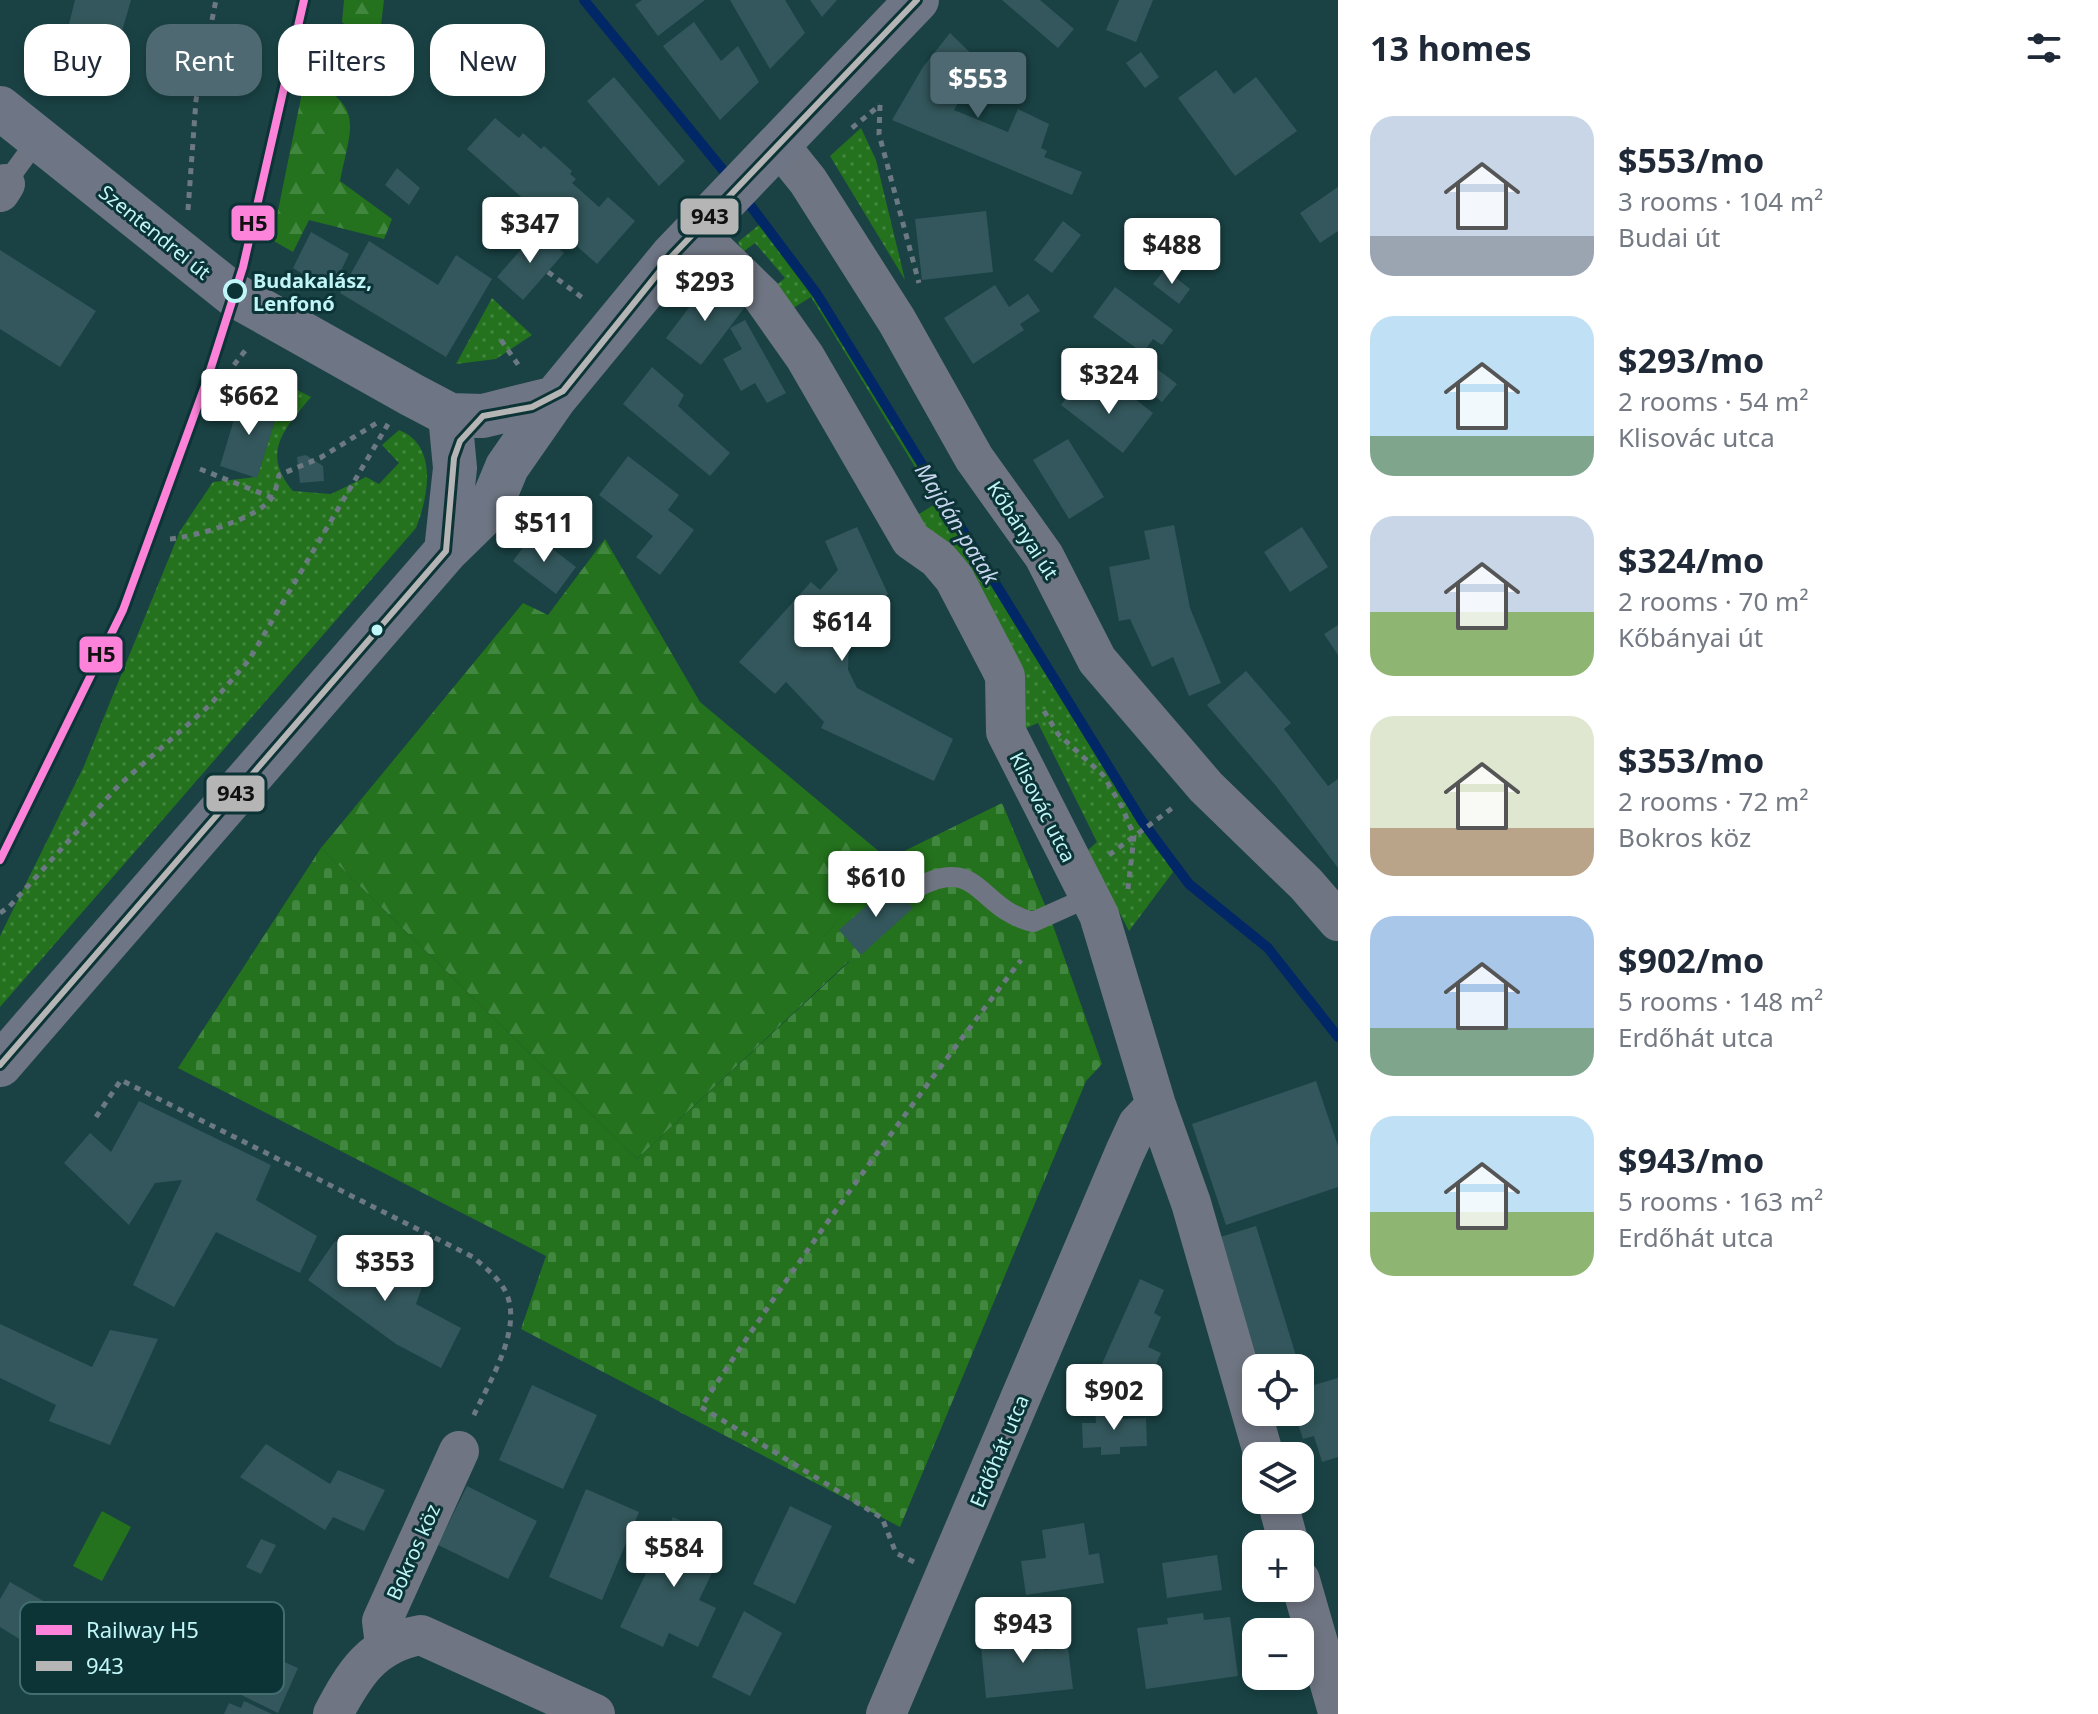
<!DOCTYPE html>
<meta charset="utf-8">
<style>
body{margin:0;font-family:"Noto Sans",sans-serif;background:#f2f2f3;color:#1f2937;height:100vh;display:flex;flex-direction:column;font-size:30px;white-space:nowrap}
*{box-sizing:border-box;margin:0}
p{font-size:26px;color:#747a83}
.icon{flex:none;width:44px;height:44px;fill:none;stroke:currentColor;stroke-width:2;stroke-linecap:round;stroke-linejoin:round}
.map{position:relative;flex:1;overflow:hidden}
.side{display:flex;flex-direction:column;background:#fff;width:760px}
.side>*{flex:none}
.guide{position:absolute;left:24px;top:24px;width:760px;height:72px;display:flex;gap:16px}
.controls{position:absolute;left:1242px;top:1354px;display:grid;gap:16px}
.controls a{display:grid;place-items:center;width:72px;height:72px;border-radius:16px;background:#fff;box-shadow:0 4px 12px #0003;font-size:40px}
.price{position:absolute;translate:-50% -68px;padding:0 18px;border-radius:8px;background:#fff;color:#222;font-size:26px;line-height:52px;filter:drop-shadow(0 2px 4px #0008)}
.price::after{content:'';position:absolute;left:50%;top:48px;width:24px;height:18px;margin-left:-12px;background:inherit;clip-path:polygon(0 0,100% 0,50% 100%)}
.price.on{background:#4e6972;color:#fff}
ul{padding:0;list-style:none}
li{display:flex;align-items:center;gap:24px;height:200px;padding:0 32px}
li span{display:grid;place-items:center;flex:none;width:224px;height:160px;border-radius:24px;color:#555}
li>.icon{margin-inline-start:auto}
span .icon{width:96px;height:96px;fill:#fffc;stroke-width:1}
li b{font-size:34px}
h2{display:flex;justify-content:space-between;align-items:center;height:96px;padding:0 32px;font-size:34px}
.chip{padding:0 28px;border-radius:24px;background:#fff;box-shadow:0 4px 12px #0003;font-size:28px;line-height:72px}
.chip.on{background:#4e6972;color:#fff}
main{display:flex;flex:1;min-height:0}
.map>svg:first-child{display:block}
.forest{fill:url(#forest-firs)}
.cemetery{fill:url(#cemetery-stones)}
.park{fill:url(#park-dots)}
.pitch{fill:#24721d}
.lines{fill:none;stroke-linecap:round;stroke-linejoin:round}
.stream{stroke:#022767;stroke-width:10}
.building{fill:#33575c}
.path{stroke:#6c7983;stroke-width:5;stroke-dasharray:6 6;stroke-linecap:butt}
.lane{stroke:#6f7582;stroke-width:20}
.street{stroke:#6f7582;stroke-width:40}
.secondary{stroke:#6e7584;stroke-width:44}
.bus-1-casing{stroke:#0c3436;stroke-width:12}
.bus-1{stroke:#b5b5b5;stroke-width:6}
.rail-1-casing{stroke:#0c3436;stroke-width:14}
.rail-1{stroke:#fc83d9;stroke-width:8}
.stop-dot{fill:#0c3436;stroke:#c1f6f9;stroke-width:4}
.bus-dot{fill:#c1f6f9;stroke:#0c3436;stroke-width:3}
.labels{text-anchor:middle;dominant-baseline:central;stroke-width:6;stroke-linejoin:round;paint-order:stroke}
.street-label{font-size:20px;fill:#c1f6f9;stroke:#0c3436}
.stop-label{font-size:20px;font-weight:bold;fill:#c1f6f9;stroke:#0c3436;text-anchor:start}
.water-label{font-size:22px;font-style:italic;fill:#c7d5ee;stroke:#0c3436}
.key{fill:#0c3436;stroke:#426e70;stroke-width:2}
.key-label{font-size:22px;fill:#c1f6f9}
.line-badge{stroke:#0c3436;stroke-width:3}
.pale-badge-label{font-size:22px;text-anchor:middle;font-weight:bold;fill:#111}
</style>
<main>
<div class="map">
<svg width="1338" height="1714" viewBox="0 0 1338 1714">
<defs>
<pattern id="forest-firs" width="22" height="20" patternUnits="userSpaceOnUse" patternTransform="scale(2)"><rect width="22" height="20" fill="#24721d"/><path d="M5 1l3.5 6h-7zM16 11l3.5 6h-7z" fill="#42873f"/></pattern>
<pattern id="cemetery-stones" width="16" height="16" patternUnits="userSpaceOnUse" patternTransform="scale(2)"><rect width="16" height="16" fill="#24721d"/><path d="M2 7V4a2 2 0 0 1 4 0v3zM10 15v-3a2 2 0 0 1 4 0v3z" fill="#42873f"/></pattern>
<pattern id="park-dots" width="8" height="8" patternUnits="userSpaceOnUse" patternTransform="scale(2)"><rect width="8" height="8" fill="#24721d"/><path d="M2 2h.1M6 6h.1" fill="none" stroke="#42873f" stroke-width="1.8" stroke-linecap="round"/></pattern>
</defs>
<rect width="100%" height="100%" fill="#1a4244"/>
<path class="forest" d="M 344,0 L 384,0 L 380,34 L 359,38 L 342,22 Z
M 305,78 C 366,106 351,125 340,181 L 392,219 L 384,239 L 309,220 L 293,252 L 272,240 Z
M 605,539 L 700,702 L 888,859 L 825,936 L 849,961 L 637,1159 L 321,848 L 523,603 L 548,615 Z"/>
<path class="cemetery" d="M 1002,803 L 1050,917 L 1102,1064 L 1086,1081 L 900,1527 L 521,1329 L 546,1256 L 178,1068 L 321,848 L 637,1159 L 849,962 L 824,937 L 888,859 Z"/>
<path class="park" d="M 861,128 L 876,160 L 905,280 L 830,156 Z
M 759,225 L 813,294 L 1173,872 L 1129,931 L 1087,851 L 1097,842 L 1038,723 L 1024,729 L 914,517 L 937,503 L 811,297 L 790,310 L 774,287 L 785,278 L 755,243 L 743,252 L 738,242 Z
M 492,298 L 532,335 L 496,359 L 456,364 Z
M 278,380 L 311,397 C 285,428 260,453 293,491 L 331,494 L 366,477 L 379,484 L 399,463 L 382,445 L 399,430 C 439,446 428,497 416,528 L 0,1007 L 0,936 L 84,766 L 180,531 L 213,482 L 257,477 L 279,408 Z"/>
<path class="pitch" d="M 102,1511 L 131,1527 L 102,1581 L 73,1566 Z"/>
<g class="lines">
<path class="stream" d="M 584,0 L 732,181
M 744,197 L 817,294 L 1142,821 L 1189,884 L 1268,948 L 1338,1037"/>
</g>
<path class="building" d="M 75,0 L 131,0 L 116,52 L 66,36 Z
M 642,0 L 705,0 L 658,36 L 635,5 Z
M 730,0 L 785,0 L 805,33 L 770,69 Z
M 810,0 L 837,0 L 822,17 Z
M 1002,0 L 1040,0 L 1074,29 L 1058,48 Z
M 1119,0 L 1153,0 L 1136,42 L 1106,30 Z
M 694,22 L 721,61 L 738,46 L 759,82 L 720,120 L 663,46 Z
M 950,33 L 981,63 L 954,110 L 1008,132 L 1018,109 L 1049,124 L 1041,148 L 1047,151 L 1044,157 L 1082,172 L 1072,195 L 892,120 L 923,67 Z
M 1141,52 L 1159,77 L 1145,88 L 1126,63 Z
M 1216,70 L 1234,94 L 1256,77 L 1297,131 L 1235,176 L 1178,98 Z
M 614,77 L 685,161 L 659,186 L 587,101 Z
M 495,118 L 519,138 L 523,133 L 541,149 L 544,146 L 572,171 L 570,174 L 576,179 L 572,183 L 599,207 L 608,197 L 635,221 L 597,264 L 467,149 Z
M 397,168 L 420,188 L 409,205 L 385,185 Z
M 1338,187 L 1338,231 L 1320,243 L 1300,213 Z
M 986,211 L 993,272 L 922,280 L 915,219 Z
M 1063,221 L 1081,235 L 1052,273 L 1034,260 Z
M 538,230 L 564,253 L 523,300 L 497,277 Z
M 311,232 L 349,254 L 331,291 L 293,268 Z
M 369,241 L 438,285 L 456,255 L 492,279 L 446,357 L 340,293 Z
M 0,250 L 96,311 L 60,367 L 0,329 Z
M 1165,269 L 1190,289 L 1179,304 L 1153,284 Z
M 709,281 L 745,307 L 701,365 L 666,338 Z
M 995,285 L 1009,307 L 1028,294 L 1040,311 L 1020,324 L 1024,330 L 973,364 L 944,318 Z
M 1115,287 L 1173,330 L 1162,345 L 1153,339 L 1143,353 L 1093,317 Z
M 745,320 L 786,393 L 767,403 L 755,383 L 741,391 L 723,359 L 742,349 L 730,328 Z
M 1123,354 L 1140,367 L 1145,360 L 1177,384 L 1162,402 L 1114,365 Z
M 652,367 L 684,395 L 678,406 L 730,453 L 710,476 L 623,404 Z
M 1077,384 L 1106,406 L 1121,388 L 1153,413 L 1123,453 L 1061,405 Z
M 241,396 L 279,408 L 257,478 L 220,466 Z
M 1068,439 L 1104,497 L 1069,519 L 1033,460 Z
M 306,455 L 323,466 L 324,481 L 300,483 L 297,457 Z
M 628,456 L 679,495 L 668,510 L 694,530 L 660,575 L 636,557 L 653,536 L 599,495 Z
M 1174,525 L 1190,608 L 1221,683 L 1189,696 L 1173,657 L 1152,667 L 1130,619 L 1119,621 L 1109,567 L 1150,559 L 1144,531 Z
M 857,527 L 888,594 L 849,638 L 848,670 L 857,688 L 953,739 L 934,781 L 821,728 L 824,722 L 786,682 L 775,694 L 739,662 L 811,582 L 820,590 L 838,570 L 825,541 Z
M 1302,527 L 1328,567 L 1290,592 L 1264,552 Z
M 533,534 L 576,567 L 556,594 L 513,561 Z
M 1338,625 L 1338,655 L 1324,634 Z
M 1246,671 L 1291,723 L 1284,729 L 1328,786 L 1338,779 L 1338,868 L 1276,786 L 1207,705 Z
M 891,884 L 913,908 L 861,955 L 839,930 Z
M 1316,1081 L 1338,1146 L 1338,1187 L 1226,1225 L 1192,1124 Z
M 139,1101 L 271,1165 L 256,1200 L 317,1236 L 300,1273 L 216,1232 L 174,1307 L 133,1285 L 182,1180 L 155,1183 L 129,1225 L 64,1163 L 90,1133 L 111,1152 Z
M 1256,1226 L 1298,1362 L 1278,1368 L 1257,1368 L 1217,1238 Z
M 335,1241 L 422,1287 L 416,1304 L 461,1328 L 441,1368 L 396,1344 L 308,1280 Z
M 1140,1279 L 1164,1290 L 1154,1313 L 1161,1317 L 1148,1347 L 1161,1353 L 1150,1377 L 1140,1372 L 1137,1379 L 1097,1375 Z
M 0,1324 L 92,1367 L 110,1330 L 158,1339 L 110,1445 L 49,1421 L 56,1405 L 0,1378 Z
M 1338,1378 L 1338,1457 L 1322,1462 L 1314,1436 L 1303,1439 L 1294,1412 L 1305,1408 L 1300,1389 Z
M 532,1385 L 597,1415 L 563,1489 L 499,1460 Z
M 1095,1408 L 1119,1408 L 1120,1419 L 1146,1418 L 1147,1446 L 1120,1447 L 1120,1454 L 1101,1455 L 1101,1447 L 1083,1448 L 1082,1423 L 1096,1423 Z
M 266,1444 L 330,1484 L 338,1470 L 385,1490 L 364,1531 L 333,1517 L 325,1530 L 240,1477 Z
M 467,1486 L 537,1521 L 508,1579 L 438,1545 Z
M 586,1489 L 639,1512 L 602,1600 L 549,1577 Z
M 790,1506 L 832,1526 L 795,1604 L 753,1584 Z
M 673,1517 L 707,1533 L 701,1548 L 720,1556 L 699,1600 L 716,1608 L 698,1647 L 669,1633 L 663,1647 L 620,1627 Z
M 1084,1523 L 1089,1555 L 1099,1553 L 1104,1583 L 1026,1595 L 1021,1561 L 1046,1558 L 1042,1530 Z
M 261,1539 L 276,1545 L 261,1574 L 246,1567 Z
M 1217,1555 L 1222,1590 L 1167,1598 L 1162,1563 Z
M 10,1582 L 94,1630 L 68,1669 L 0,1627 L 0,1599 Z
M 744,1611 L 782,1633 L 750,1696 L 712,1677 Z
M 1203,1613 L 1204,1620 L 1230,1617 L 1238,1676 L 1146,1689 L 1137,1628 L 1168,1624 L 1167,1618 Z
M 1041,1630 L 1044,1650 L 1068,1648 L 1073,1689 L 986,1698 L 980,1636 Z
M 229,1638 L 298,1668 L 278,1713 L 209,1679 Z
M 244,1701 L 272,1714 L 224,1714 L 229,1703 L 241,1708 Z"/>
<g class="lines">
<path class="path" d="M 880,105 L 879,134 L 919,283
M 852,128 L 880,105
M 188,210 L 196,100 L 216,0
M 548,272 L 584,299
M 501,340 L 519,366
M 234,365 L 248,347
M 200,469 L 273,498
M 170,539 C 194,537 256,519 271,499 C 276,493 277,482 279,475 L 320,458 L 380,421
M 1044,711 L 1058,734 L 1103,775 L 1122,807 L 1134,836 L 1128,889
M 1109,855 L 1175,806
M 0,913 L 9,907 L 119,785 L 210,705 L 249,660 L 388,424
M 96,1117 L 121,1080 L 473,1257 C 482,1265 493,1273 500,1283 C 530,1320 489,1381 473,1417
M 914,1562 L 896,1553 L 882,1518 L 701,1407 C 802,1253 910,1106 1021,960"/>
<path class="lane" d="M 5,184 L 38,139
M 907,893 C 981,849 974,908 1033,922 L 1089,897"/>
<path class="street" d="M 779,145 L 808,181 L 897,321 L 974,458 L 1044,556 L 1097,660 L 1206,787 L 1306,884 L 1338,921
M 0,192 L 5,184
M 695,231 L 762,296 L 805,357 L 911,540 L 938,559 L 954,578 L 1000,666 L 1005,676 L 1006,732 L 1099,915 L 1156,1105 L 1191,1203 L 1264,1456
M 1277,1500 L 1289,1544
M 1300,1580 L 1338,1712
M 385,1645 L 382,1621 L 459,1451
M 333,1714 C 354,1674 373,1643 421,1635 L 595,1714
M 886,1714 L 1125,1152 L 1138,1124 L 1156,1105"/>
<path class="secondary" d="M 0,108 L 234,295 L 412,395 L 450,415 L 483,416 L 555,398
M 446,551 L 455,468 L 450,415
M 0,1065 L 446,551 L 490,508 L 507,467 L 555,398 L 672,256 L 917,0"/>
<defs>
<path id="bus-1" d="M 0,1065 L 446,551 L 454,458 L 460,441 L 483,416 L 532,407 L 563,391 L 672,256 L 917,0"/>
</defs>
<use href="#bus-1" class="bus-1-casing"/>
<use href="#bus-1" class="bus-1"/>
<defs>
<path id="rail-1" d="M 0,860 L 123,610 L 207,380 L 243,267 L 304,0"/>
</defs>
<use href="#rail-1" class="rail-1-casing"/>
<use href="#rail-1" class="rail-1"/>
</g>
<circle class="stop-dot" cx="235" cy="291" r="10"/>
<circle class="bus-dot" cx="377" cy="630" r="7"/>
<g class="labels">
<g class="street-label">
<text transform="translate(155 232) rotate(39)">Szentendrei út</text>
<text transform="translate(1023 530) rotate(57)">Kőbányai út</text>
<text transform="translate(1043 807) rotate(63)">Klisovác utca</text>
<text transform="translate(999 1451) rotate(-67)">Erdőhát utca</text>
<text transform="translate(413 1552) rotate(-66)">Bokros köz</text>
</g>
<g class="stop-label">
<text x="253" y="280">Budakalász,<tspan x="253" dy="23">Lenfonó</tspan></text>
</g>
<g class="water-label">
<text transform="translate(958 523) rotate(58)">Majdán-patak</text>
</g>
</g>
<rect x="20" y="1602" width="264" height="92" rx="12" class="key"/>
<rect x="36" y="1625" width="36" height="10" fill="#fc83d9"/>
<rect x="36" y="1661" width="36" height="10" fill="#b5b5b5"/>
<g class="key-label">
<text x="86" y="1638">Railway H5</text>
<text x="86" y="1674">943</text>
</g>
<g class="line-badge">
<rect x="679" y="197" width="61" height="39" rx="8" fill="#b5b5b5"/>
<rect x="230" y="204" width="46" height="38" rx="8" fill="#fc83d9"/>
<rect x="78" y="635" width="46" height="39" rx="8" fill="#fc83d9"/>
<rect x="205" y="774" width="61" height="39" rx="8" fill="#b5b5b5"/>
</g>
<g class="pale-badge-label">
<text x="710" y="224">943</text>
<text x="253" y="231">H5</text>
<text x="101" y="662">H5</text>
<text x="236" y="801">943</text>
</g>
</svg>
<div class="controls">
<a><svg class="icon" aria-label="locate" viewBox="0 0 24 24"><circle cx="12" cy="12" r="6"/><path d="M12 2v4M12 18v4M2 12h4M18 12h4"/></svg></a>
<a><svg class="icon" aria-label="layers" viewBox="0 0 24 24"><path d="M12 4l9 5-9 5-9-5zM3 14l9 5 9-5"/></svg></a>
<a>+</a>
<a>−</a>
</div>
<b class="price on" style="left:978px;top:120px">$553</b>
<b class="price" style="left:530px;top:265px">$347</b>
<b class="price" style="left:1172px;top:286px">$488</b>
<b class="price" style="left:705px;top:323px">$293</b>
<b class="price" style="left:1109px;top:416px">$324</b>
<b class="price" style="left:249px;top:437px">$662</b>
<b class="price" style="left:544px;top:564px">$511</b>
<b class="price" style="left:842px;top:663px">$614</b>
<b class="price" style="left:876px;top:919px">$610</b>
<b class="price" style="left:385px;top:1303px">$353</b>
<b class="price" style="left:1114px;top:1432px">$902</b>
<b class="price" style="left:674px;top:1589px">$584</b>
<b class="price" style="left:1023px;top:1665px">$943</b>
<div class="guide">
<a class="chip">Buy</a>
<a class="chip on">Rent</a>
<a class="chip">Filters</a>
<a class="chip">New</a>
</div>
</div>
<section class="side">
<h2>13 homes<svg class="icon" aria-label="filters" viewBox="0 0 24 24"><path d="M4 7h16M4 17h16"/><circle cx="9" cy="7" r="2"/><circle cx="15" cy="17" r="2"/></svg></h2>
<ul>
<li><span style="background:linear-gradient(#c9d6e8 75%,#9aa5b1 0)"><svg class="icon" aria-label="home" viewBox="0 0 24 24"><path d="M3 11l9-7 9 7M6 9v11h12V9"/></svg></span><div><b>$553/mo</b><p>3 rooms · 104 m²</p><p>Budai út</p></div></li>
<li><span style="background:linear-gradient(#bfe0f5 75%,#7fa58c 0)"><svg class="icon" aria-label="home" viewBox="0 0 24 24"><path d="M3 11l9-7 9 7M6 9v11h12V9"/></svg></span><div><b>$293/mo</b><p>2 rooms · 54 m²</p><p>Klisovác utca</p></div></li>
<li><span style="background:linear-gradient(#c9d6e8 60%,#8fb573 0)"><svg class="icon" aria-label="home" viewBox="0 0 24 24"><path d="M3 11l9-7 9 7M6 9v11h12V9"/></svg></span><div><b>$324/mo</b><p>2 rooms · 70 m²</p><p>Kőbányai út</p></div></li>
<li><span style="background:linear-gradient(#dfe7d0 70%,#b9a48a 0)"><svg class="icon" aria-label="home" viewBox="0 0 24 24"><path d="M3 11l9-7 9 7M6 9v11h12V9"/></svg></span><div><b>$353/mo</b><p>2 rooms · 72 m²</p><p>Bokros köz</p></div></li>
<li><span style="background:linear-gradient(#a9c7e8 70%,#7fa58c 0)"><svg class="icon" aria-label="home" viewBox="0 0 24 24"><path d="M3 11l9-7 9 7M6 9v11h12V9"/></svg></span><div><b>$902/mo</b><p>5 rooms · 148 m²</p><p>Erdőhát utca</p></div></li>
<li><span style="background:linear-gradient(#bfe0f5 60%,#8fb573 0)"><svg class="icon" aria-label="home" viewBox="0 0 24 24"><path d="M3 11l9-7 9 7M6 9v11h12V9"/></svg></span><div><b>$943/mo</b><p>5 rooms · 163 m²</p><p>Erdőhát utca</p></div></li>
</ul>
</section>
</main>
